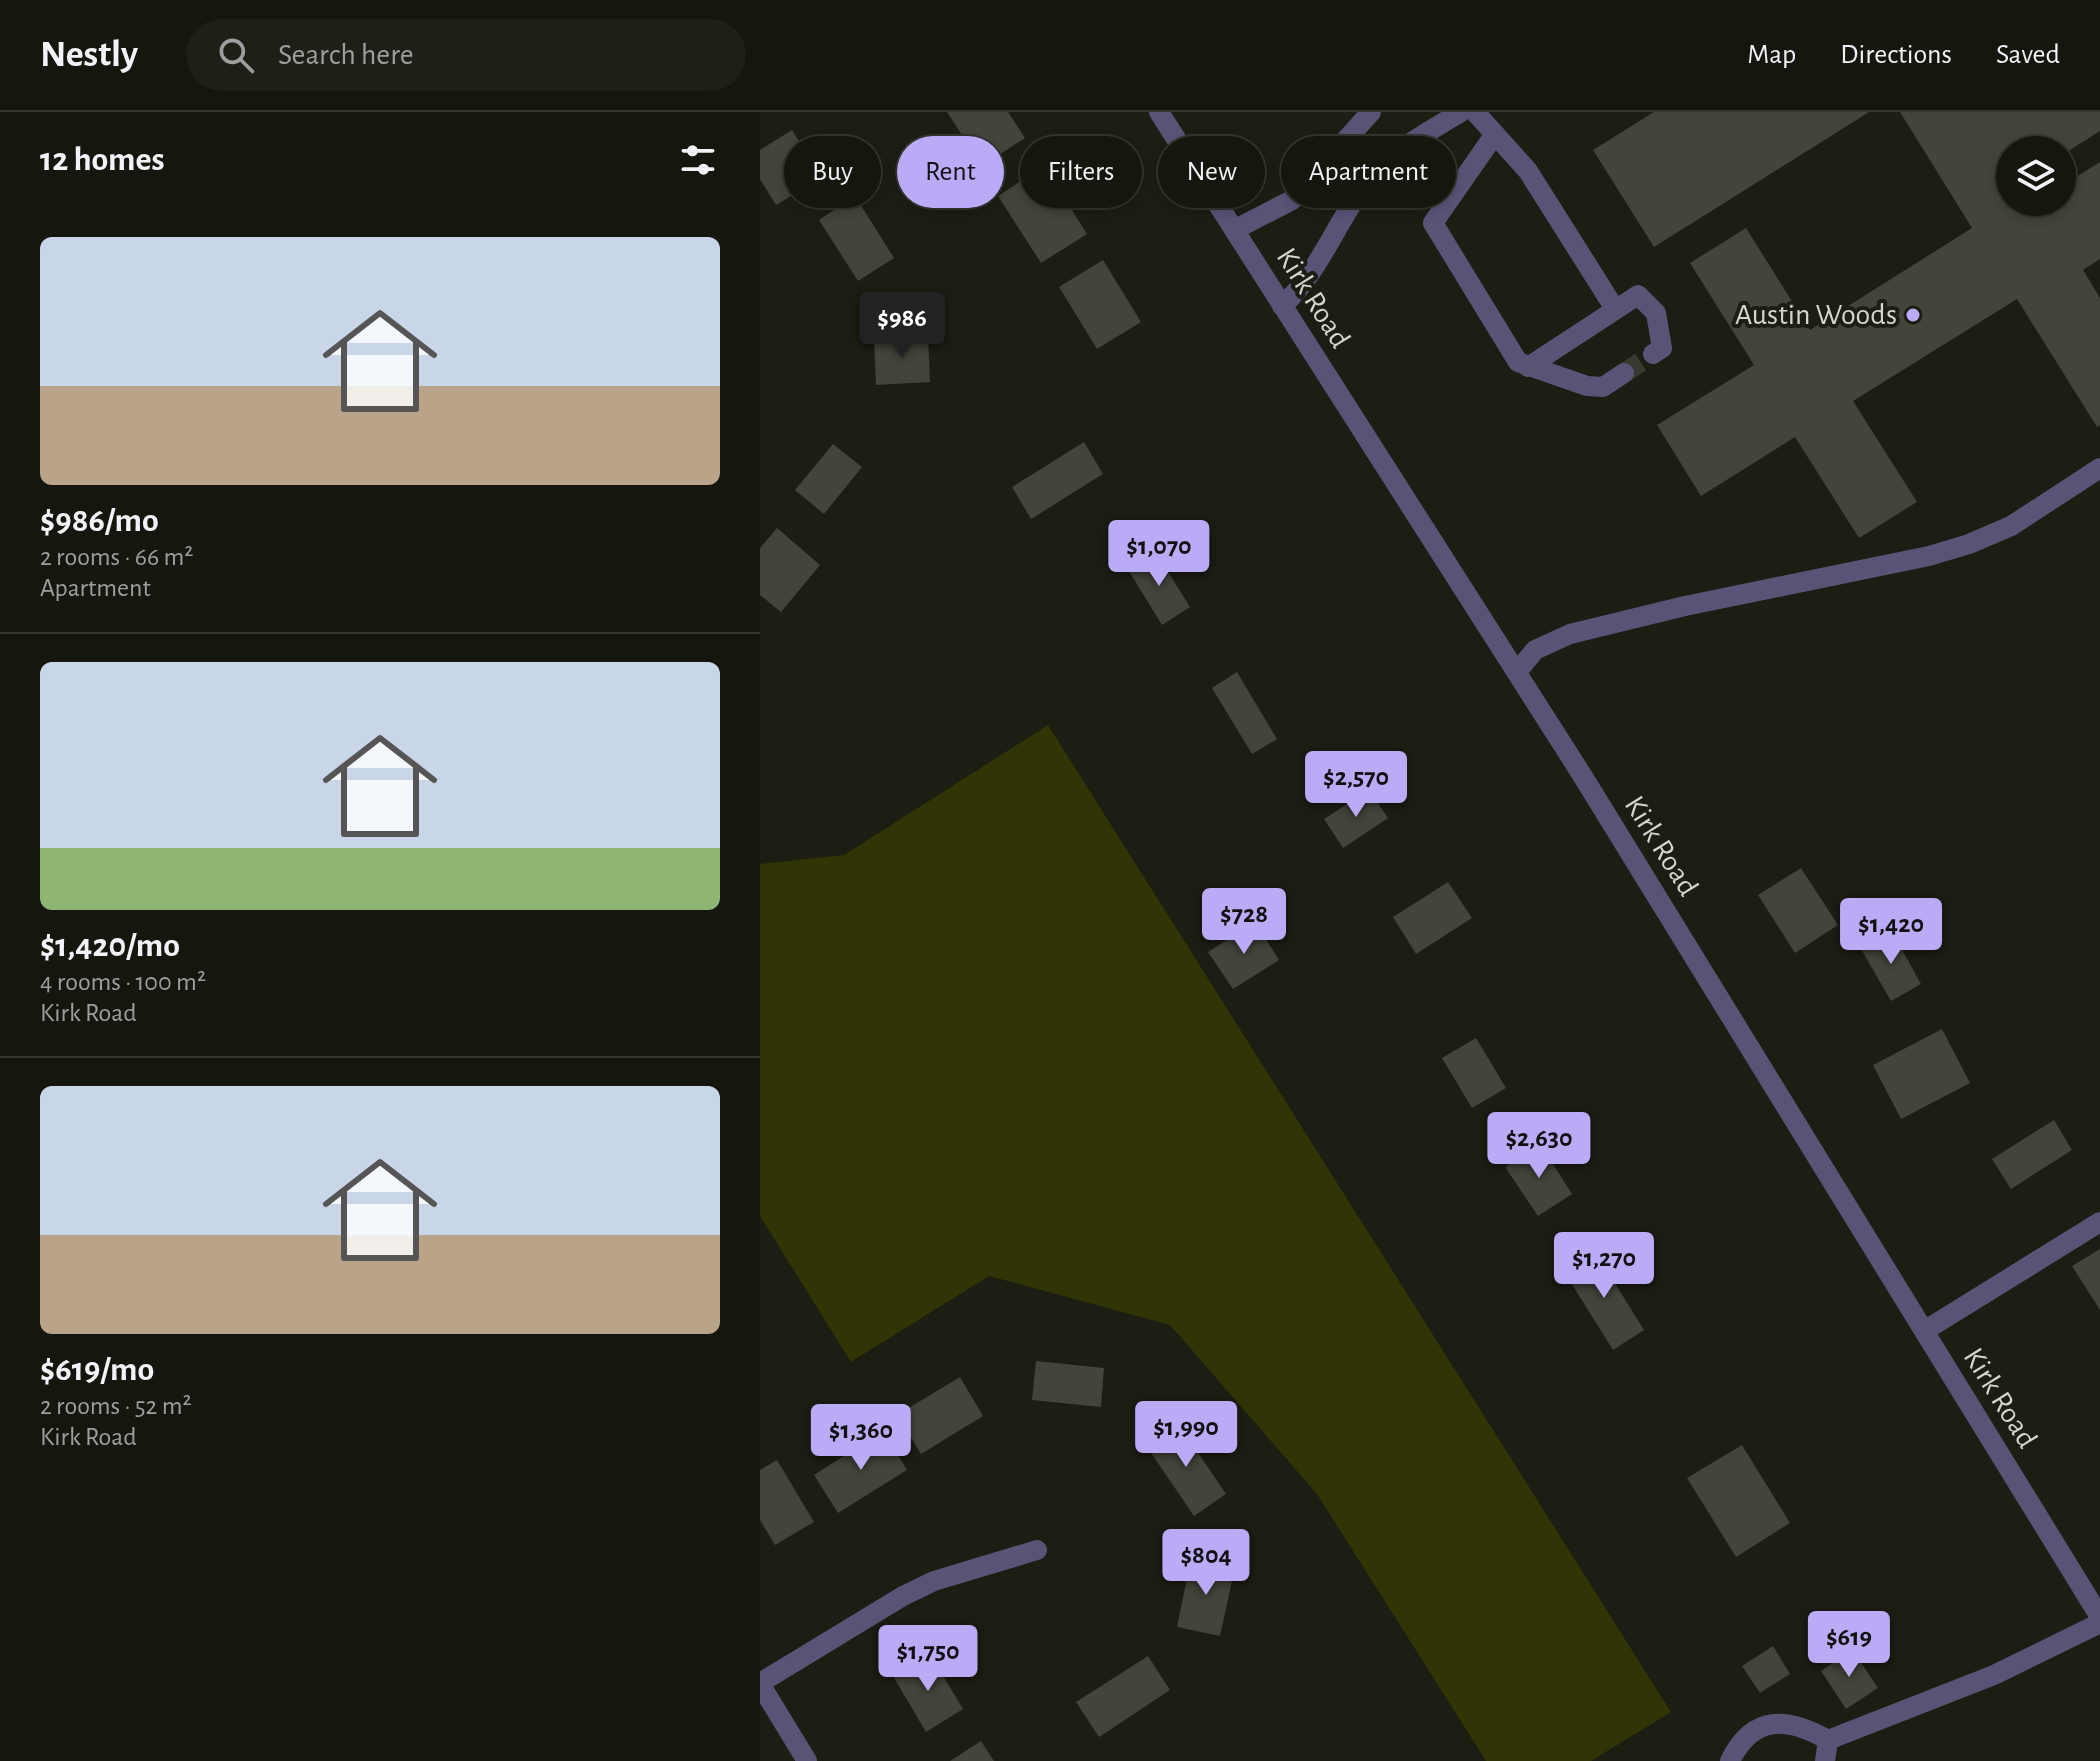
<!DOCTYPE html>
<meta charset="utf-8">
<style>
body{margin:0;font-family:"Alegreya Sans",sans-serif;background:#1e1f17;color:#f1f3f6;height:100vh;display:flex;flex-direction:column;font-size:30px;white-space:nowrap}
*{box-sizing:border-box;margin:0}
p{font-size:26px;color:#9d9f9e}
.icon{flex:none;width:44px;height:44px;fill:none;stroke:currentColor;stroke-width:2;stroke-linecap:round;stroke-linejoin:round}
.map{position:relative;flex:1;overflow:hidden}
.drawer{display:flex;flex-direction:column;background:#15160e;width:760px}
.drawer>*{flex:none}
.hud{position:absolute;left:24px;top:24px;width:760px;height:72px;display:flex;gap:16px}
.fabs{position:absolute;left:1236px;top:24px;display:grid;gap:16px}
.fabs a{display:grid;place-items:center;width:80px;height:80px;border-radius:50%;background:#15160e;box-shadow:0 4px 12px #0003,0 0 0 2px #34352e;font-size:40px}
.price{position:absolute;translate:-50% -68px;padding:0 18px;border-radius:8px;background:#bbaaf6;color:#111;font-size:26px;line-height:52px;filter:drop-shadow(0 2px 4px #0008)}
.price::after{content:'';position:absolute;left:50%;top:48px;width:24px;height:18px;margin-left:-12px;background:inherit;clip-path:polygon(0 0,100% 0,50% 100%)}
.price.current{background:#222;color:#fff}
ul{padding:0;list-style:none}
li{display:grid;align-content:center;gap:16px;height:424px;padding:0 40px}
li+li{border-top:2px solid #34352e}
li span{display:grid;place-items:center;height:248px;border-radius:12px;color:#555}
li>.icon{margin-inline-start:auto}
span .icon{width:144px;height:144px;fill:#fffc;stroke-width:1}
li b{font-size:34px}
h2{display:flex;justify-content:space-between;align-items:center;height:96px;padding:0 40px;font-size:34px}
.pill{padding:0 28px;border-radius:36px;background:#15160e;box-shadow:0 4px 12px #0003,0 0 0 2px #34352e;font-size:28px;line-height:72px}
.pill.current{background:#bbaaf6;color:#111}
header{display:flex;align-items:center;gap:48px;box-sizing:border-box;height:112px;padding:0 40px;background:#15160e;border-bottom:2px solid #34352e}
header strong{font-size:38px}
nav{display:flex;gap:44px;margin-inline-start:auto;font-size:28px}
.search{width:560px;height:72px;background:#1e1f17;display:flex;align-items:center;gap:20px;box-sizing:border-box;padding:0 28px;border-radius:44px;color:#9d9f9e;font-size:30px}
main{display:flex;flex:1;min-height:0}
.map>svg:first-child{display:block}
.green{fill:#313404}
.building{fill:#43453a}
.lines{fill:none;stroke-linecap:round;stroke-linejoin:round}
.minor-tunnel{stroke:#38392f;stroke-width:20;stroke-dasharray:20 10;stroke-linecap:butt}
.minor{stroke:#5b5376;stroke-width:20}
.poi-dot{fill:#bbaaf6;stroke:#1c1d13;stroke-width:3}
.labels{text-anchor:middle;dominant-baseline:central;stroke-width:8;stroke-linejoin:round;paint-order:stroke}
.street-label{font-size:30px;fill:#d4d5ce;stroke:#1c1d13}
.poi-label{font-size:30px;fill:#d4d5ce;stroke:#1c1d13;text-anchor:end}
</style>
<header>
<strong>Nestly</strong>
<div class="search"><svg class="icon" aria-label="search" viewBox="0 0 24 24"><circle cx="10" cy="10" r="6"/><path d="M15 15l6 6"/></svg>Search here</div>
<nav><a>Map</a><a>Directions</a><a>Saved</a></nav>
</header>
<main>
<section class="drawer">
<h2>12 homes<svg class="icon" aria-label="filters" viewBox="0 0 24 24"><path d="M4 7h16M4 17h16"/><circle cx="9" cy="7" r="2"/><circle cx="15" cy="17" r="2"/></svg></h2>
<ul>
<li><span style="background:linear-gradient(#c9d6e8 60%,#b9a48a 0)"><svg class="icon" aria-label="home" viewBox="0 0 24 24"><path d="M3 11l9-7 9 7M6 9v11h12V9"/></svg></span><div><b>$986/mo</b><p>2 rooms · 66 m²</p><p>Apartment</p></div></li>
<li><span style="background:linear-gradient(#c9d6e8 75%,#8fb573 0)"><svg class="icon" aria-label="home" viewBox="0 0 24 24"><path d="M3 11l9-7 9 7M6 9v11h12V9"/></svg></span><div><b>$1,420/mo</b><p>4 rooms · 100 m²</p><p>Kirk Road</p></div></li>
<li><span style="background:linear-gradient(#c9d6e8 60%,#b9a48a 0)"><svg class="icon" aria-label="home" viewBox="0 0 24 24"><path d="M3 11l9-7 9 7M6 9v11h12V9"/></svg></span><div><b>$619/mo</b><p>2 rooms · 52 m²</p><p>Kirk Road</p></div></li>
</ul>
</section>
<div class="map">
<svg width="1340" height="1649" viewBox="0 0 1340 1649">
<rect width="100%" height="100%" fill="#1c1d13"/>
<path class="green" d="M 288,613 L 911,1600 L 831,1649 L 726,1649 L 557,1382 L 410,1213 L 229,1164 L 91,1250 L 0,1104 L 0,752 L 84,743 Z"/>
<path class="building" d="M 187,0 L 248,0 L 265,26 L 222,54 Z
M 894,0 L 1109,0 L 894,135 L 833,38 Z
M 1140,0 L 1340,0 L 1340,19 L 1302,43 L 1302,38 L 1250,38 L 1250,90 L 1302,90 L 1302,74 L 1340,50 L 1340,147 L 1323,158 L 1340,186 L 1340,313 L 1337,315 L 1257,187 L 1093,289 L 1157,390 L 1099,426 L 1035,325 L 941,384 L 897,313 L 994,253 L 930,151 L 986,116 L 1050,218 L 1212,116 Z
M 32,18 L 62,65 L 16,93 L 0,67 L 0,38 Z
M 284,54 L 327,122 L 281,151 L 238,84 Z
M 95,84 L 134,146 L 98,169 L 59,108 Z
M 343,148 L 381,210 L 337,237 L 299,175 Z
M 168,224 L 170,270 L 116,273 L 114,226 Z
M 324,330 L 343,362 L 271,407 L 252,375 Z
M 73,332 L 102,355 L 64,402 L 35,378 Z
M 17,416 L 60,453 L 21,500 L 0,483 L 0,436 Z
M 395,439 L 430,495 L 402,513 L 367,456 Z
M 477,560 L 517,627 L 492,642 L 452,576 Z
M 609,678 L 628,706 L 583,736 L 564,707 Z
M 1041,756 L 1078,813 L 1035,841 L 998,783 Z
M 688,770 L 712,806 L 656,842 L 633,805 Z
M 495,810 L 519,848 L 473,877 L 448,840 Z
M 1132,820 L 1161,872 L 1131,889 L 1101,837 Z
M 1182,917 L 1210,971 L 1141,1007 L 1113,953 Z
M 716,926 L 746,976 L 712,996 L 682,946 Z
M 1294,1008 L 1312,1038 L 1251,1077 L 1232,1047 Z
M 780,1032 L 812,1082 L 778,1104 L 745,1055 Z
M 1340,1137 L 1340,1198 L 1312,1154 Z
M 835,1139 L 884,1218 L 853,1238 L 803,1158 Z
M 276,1249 L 344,1256 L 341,1295 L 272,1288 Z
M 200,1265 L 223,1304 L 161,1342 L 137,1303 Z
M 417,1310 L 466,1382 L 434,1404 L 385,1332 Z
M 123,1319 L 147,1358 L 78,1401 L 54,1363 Z
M 982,1333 L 1030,1411 L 976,1445 L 927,1366 Z
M 17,1348 L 54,1410 L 15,1433 L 0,1408 L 0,1358 Z
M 431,1446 L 475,1455 L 460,1524 L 417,1515 Z
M 1013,1534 L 1030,1562 L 1000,1581 L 982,1554 Z
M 1092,1537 L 1118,1576 L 1086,1597 L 1061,1559 Z
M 170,1542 L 203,1597 L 166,1620 L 133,1564 Z
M 388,1544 L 410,1578 L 339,1625 L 316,1590 Z
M 221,1629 L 234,1649 L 190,1649 Z"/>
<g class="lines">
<path class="minor-tunnel" d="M 864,261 L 893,242"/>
<path class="minor" d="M 399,0 L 822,663 L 1340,1505
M 715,0 L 768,59 L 855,197
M 735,22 L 673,111 L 758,250 L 827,274 L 843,275 L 864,261
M 474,118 L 532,88 L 611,0
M 522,194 C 565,155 579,98 619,57 C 642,33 673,17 701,0
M 768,255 L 878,183 L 896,201 L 902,236 L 893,242
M 757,560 L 775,538 L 810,522 L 925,494 L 1169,444 L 1209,432 L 1251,414 L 1340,356
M 1164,1219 L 1340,1110
M 0,1571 L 143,1484 L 174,1469 L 277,1438
M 0,1572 L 47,1649
M 970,1649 C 993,1602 1027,1605 1068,1628 L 1234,1563 L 1340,1511
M 1065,1649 L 1068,1628"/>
</g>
<circle class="poi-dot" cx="1153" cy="203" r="8"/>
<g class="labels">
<g class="street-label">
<text transform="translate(553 186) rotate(58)">Kirk Road</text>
<text transform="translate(901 734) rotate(58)">Kirk Road</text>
<text transform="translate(1240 1286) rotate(58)">Kirk Road</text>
</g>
<g class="poi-label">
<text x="1137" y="203">Austin Woods</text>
</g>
</g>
</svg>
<div class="fabs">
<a><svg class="icon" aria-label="layers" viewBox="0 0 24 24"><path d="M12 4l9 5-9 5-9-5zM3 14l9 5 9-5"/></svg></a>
</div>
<b class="price current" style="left:142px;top:248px">$986</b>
<b class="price" style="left:399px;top:476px">$1,070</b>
<b class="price" style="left:596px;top:707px">$2,570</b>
<b class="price" style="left:484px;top:844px">$728</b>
<b class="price" style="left:1131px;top:854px">$1,420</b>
<b class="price" style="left:779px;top:1068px">$2,630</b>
<b class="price" style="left:844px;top:1188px">$1,270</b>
<b class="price" style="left:426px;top:1357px">$1,990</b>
<b class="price" style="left:101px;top:1360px">$1,360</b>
<b class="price" style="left:446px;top:1485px">$804</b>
<b class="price" style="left:1089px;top:1567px">$619</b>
<b class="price" style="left:168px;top:1581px">$1,750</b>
<div class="hud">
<a class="pill">Buy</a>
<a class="pill current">Rent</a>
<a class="pill">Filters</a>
<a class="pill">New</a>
<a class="pill">Apartment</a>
</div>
</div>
</main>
